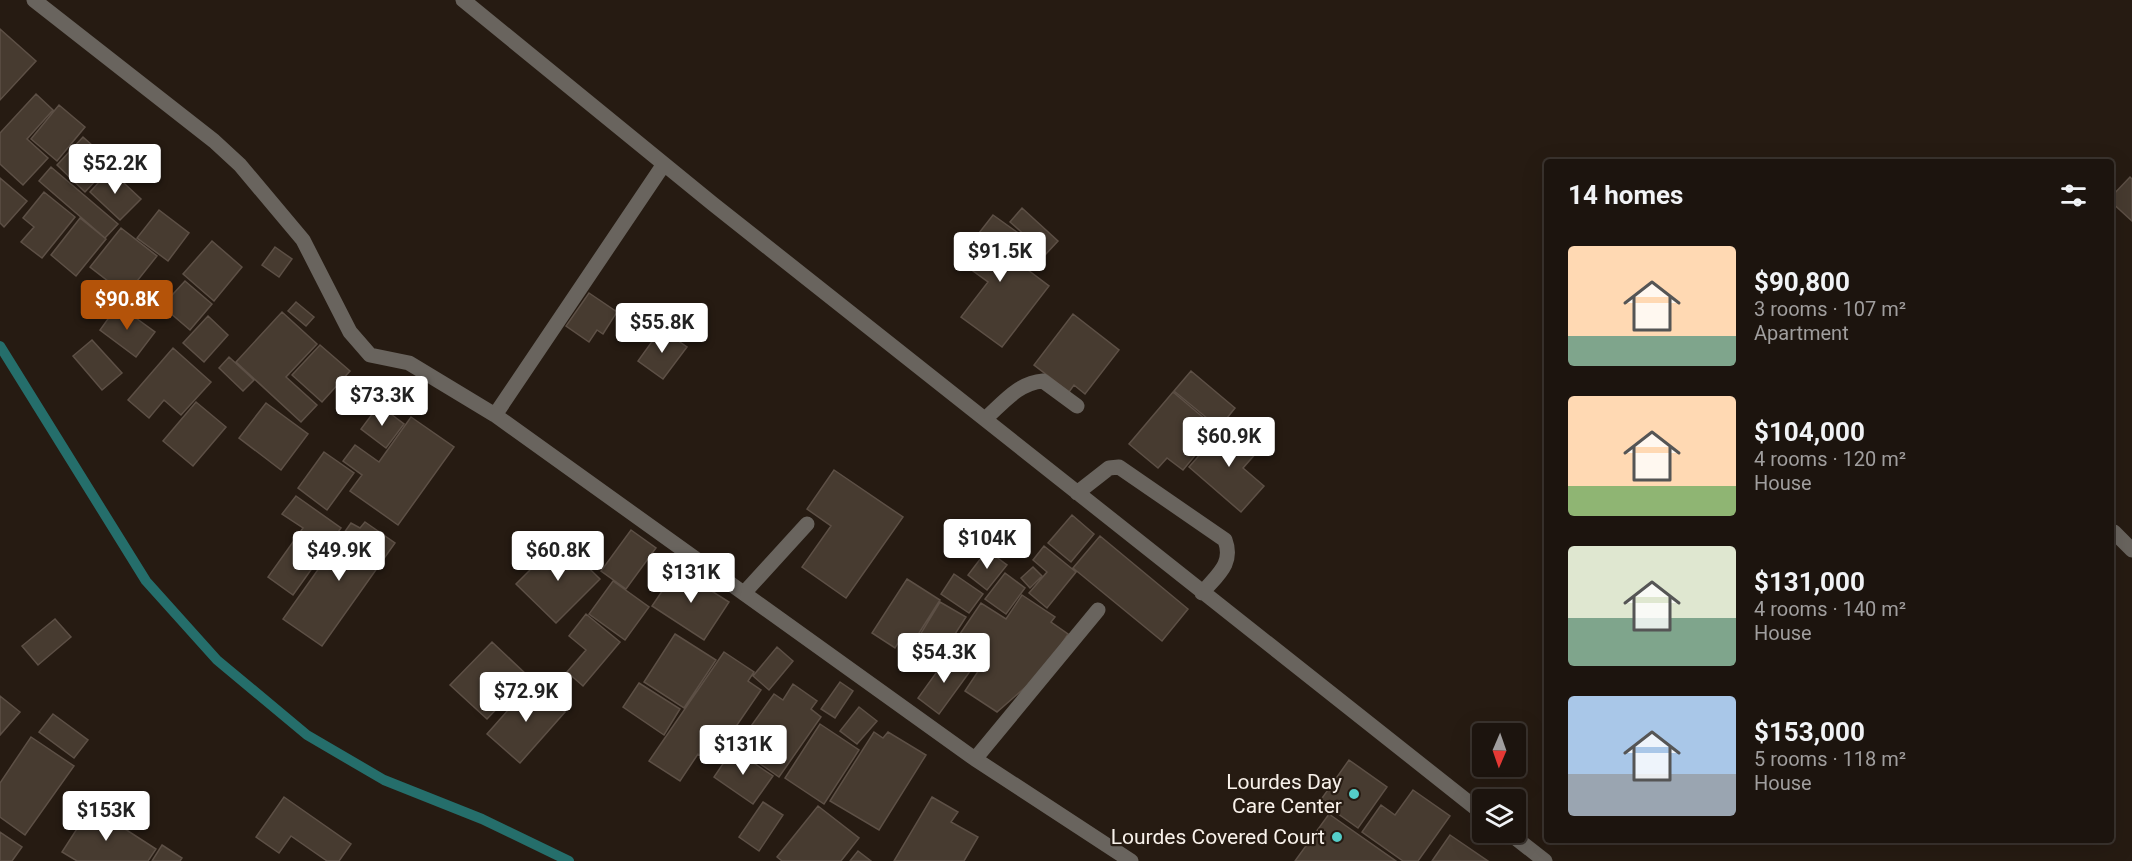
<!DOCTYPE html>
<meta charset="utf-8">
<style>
body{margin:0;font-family:Roboto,sans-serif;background:#29211c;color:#f1f3f6;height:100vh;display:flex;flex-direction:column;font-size:22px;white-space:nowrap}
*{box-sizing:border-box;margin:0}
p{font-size:20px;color:#a09e9e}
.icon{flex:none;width:33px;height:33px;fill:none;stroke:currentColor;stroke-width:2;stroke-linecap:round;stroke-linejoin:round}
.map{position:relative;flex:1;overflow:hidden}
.details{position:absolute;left:1544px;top:159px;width:570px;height:684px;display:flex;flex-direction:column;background:#1c140e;border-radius:6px;box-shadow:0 6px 24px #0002,0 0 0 2px #3a332e}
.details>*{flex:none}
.needle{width:39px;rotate:182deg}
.buttons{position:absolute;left:1472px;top:723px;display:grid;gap:12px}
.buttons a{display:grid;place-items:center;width:54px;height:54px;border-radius:6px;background:#1c140e;box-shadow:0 6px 24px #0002,0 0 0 2px #3a332e;font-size:30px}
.price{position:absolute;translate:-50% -51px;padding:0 14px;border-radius:6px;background:#fff;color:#222;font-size:20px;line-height:39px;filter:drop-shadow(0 2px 3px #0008)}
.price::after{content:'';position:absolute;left:50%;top:36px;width:18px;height:14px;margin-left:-9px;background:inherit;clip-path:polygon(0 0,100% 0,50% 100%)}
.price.current{background:#b45309;color:#fff}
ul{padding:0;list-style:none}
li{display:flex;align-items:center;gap:18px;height:150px;padding:0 24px}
li span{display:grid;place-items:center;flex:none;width:168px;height:120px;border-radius:6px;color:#555}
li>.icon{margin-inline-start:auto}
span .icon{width:72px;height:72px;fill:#fffc;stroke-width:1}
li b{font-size:26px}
h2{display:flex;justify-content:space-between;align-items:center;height:72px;padding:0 24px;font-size:26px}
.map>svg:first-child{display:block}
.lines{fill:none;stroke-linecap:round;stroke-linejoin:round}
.stream{stroke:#256e6b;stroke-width:10}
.building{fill:#473b30;stroke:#5d5046;stroke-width:1.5}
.minor{stroke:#69645e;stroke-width:15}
.poi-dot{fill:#54cdc8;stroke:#261b12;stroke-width:2}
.labels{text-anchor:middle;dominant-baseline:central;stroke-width:4.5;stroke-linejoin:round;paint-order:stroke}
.poi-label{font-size:21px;fill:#f8f1ea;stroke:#261b12;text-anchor:end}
</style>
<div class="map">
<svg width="2132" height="861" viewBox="0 0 2132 861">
<rect width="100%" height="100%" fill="#261b12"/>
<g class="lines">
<path class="stream" d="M 0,346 L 146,581 L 217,660 L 307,735 L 384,780 L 482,819 L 569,861"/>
</g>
<path class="building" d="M 0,29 L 36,61 L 0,100 Z
M 36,94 L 53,110 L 27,139 L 48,158 L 23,185 L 0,164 L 0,133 Z
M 59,105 L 85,127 L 57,161 L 31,139 Z
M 83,137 L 112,163 L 85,192 L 57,165 Z
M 51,167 L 118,224 L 105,238 L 39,181 Z
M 110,170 L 141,199 L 120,220 L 90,192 Z
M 2130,177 L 2132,179 L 2132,221 L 2110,201 L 2110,198 Z
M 0,178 L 27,201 L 4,227 L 0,223 Z
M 44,192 L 75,217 L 42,258 L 21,242 L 34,227 L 23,218 Z
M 1022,208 L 1058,241 L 1032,269 L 1013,252 L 1027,237 L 1010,222 Z
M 159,210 L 189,233 L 168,261 L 137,238 Z
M 993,215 L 1021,235 L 1007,254 L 1049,286 L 1002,347 L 961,317 L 988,282 L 958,260 Z
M 80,218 L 106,239 L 76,276 L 51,255 Z
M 121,228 L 157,256 L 126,295 L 90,267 Z
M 212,241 L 242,267 L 214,301 L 183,274 Z
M 275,247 L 292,259 L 279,277 L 262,265 Z
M 185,281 L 212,304 L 190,330 L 162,306 Z
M 589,293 L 617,312 L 603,334 L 597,330 L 589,342 L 566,326 Z
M 296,302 L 314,317 L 306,326 L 288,311 Z
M 118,305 L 155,332 L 136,357 L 100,330 Z
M 282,312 L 317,344 L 286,377 L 317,405 L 301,422 L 236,362 Z
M 1073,314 L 1119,350 L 1085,394 L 1074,385 L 1069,392 L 1034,365 Z
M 208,316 L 228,335 L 204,362 L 183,343 Z
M 661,329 L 687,347 L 663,379 L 638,361 Z
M 92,340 L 122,373 L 102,390 L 73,356 Z
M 320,345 L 350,371 L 322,402 L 292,375 Z
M 173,348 L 211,382 L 181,415 L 164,400 L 149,418 L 128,400 Z
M 229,357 L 254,380 L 243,391 L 219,368 Z
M 1191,371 L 1235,408 L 1219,428 L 1174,391 Z
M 1173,392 L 1217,429 L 1183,470 L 1167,458 L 1158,468 L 1129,444 Z
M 196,402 L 226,427 L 193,466 L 163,441 Z
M 266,403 L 308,434 L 281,470 L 239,438 Z
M 379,405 L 404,424 L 386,448 L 361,429 Z
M 411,417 L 454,447 L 398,525 L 350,491 L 362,475 L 343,461 L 355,445 L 379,462 Z
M 1226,425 L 1257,452 L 1243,468 L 1264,486 L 1241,512 L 1189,467 Z
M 324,452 L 354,473 L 327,510 L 298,488 Z
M 834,470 L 903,517 L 846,598 L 802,567 L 831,526 L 807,509 Z
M 296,496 L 341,528 L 293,595 L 268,577 L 303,528 L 282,514 Z
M 1072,515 L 1094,534 L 1071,562 L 1048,543 Z
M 365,522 L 395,543 L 322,646 L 283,619 L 351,523 L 360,528 Z
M 631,530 L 656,548 L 626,589 L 601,571 Z
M 1100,536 L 1188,609 L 1162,641 L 1073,568 Z
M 560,540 L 600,579 L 556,623 L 516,584 Z
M 1044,546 L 1076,572 L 1047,608 L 1029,593 L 1047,572 L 1033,560 Z
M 987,550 L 1007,565 L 987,590 L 968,575 Z
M 1033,567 L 1042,576 L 1030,588 L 1021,578 Z
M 677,569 L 729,602 L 704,640 L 652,606 Z
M 1005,573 L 1025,588 L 1006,614 L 985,599 Z
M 954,574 L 983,594 L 969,613 L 941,594 Z
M 907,579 L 940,600 L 912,644 L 901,638 L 895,648 L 872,633 Z
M 613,581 L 649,607 L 625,640 L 589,614 Z
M 1022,595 L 1055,617 L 1051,622 L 1068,634 L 1045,670 L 997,712 L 965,691 L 979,670 L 949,650 L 981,603 L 1006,619 Z
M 940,602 L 966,617 L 939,659 L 915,643 Z
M 586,614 L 620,642 L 583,686 L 567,672 L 586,650 L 569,636 Z
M 55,619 L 71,637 L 38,665 L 22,646 Z
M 675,634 L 716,660 L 684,708 L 644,682 Z
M 492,642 L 528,676 L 487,719 L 450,685 Z
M 777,647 L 793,661 L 769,690 L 753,676 Z
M 724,652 L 754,672 L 748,681 L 761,690 L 711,763 L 698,754 L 680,781 L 649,761 Z
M 949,655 L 971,670 L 939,714 L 918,698 Z
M 840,682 L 853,691 L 835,718 L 821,709 Z
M 532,683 L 565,712 L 520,763 L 487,734 Z
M 639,683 L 680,709 L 664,735 L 623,707 Z
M 793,684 L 817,701 L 811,709 L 821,717 L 779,777 L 736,747 L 774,694 L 783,700 Z
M 0,696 L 20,712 L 0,735 Z
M 859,707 L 877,721 L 857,744 L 840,731 Z
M 53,714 L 88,740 L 74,758 L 39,732 Z
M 820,724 L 859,750 L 824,804 L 785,778 Z
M 874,732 L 883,738 L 888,732 L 926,755 L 879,830 L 830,801 Z
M 31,737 L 74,766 L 25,835 L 0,817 L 0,783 Z
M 733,749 L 773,776 L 753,804 L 714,777 Z
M 1349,760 L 1387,787 L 1358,828 L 1320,801 Z
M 1413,790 L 1450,816 L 1418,861 L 1403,861 L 1362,832 L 1381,805 L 1395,815 Z
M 284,797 L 351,844 L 339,861 L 327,861 L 291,836 L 279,853 L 256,837 Z
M 932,797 L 958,812 L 951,822 L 978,837 L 964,861 L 894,861 Z
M 763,802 L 783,815 L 759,851 L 739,837 Z
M 818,806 L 859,838 L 841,861 L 782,861 L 777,857 Z
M 91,807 L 156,849 L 148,861 L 77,861 L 62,852 Z
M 1329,814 L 1396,861 L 1295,861 Z
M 0,832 L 22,847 L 12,861 L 0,861 Z
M 1450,835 L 1488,861 L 1432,861 Z
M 162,845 L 182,858 L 180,861 L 152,861 Z
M 858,851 L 871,861 L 850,861 Z"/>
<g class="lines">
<path class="minor" d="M 34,0 L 214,141 L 240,165 L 303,240 L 350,332 L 370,355 L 409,363 L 495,415 L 975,759 L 1131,861
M 463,0 L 713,204 L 1482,813
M 495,415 L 664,164
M 985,419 C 1003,403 1018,383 1043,381 L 1077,406
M 1077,493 L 1109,468 L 1119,467 L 1225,540 C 1234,564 1217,575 1202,593
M 2114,532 L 2132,550
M 744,593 L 807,524
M 975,759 L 1098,610
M 1508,832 L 1545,861"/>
</g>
<g class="poi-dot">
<circle cx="1354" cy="794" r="6"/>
<circle cx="1337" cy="837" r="6"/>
</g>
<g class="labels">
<g class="poi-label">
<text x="1342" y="782">Lourdes Day<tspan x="1342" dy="24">Care Center</tspan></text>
<text x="1325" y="837">Lourdes Covered Court</text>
</g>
</g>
</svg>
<div class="buttons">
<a><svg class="needle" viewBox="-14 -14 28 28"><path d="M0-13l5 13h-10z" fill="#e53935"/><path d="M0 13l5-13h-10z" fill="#a09e9e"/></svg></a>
<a><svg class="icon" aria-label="layers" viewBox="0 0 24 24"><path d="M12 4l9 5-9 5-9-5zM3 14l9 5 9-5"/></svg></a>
</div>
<b class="price" style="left:115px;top:195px">$52.2K</b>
<b class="price" style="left:1000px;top:283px">$91.5K</b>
<b class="price current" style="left:127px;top:331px">$90.8K</b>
<b class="price" style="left:662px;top:354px">$55.8K</b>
<b class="price" style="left:382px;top:427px">$73.3K</b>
<b class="price" style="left:1229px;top:468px">$60.9K</b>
<b class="price" style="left:987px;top:570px">$104K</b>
<b class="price" style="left:339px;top:582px">$49.9K</b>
<b class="price" style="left:558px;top:582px">$60.8K</b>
<b class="price" style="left:691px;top:604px">$131K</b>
<b class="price" style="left:944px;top:684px">$54.3K</b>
<b class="price" style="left:526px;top:723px">$72.9K</b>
<b class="price" style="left:743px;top:776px">$131K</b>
<b class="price" style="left:106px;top:842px">$153K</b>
<section class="details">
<h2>14 homes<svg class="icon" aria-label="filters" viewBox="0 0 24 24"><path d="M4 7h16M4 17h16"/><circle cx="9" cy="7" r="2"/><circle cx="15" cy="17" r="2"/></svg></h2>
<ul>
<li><span style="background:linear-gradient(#ffd9b3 75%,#7fa58c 0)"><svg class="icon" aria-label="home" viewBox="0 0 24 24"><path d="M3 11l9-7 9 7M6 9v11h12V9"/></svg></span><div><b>$90,800</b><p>3 rooms · 107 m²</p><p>Apartment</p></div></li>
<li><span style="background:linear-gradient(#ffd9b3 75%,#8fb573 0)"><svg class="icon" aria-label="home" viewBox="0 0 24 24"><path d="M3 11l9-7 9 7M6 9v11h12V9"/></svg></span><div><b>$104,000</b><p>4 rooms · 120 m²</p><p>House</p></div></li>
<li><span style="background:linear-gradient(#dfe7d0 60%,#7fa58c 0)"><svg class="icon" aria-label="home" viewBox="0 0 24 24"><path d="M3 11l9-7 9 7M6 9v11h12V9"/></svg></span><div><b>$131,000</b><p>4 rooms · 140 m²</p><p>House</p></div></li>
<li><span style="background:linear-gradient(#a9c7e8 65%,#9aa5b1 0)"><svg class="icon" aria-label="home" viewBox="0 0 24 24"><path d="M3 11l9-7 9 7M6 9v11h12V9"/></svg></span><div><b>$153,000</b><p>5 rooms · 118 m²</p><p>House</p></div></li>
</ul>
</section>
</div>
